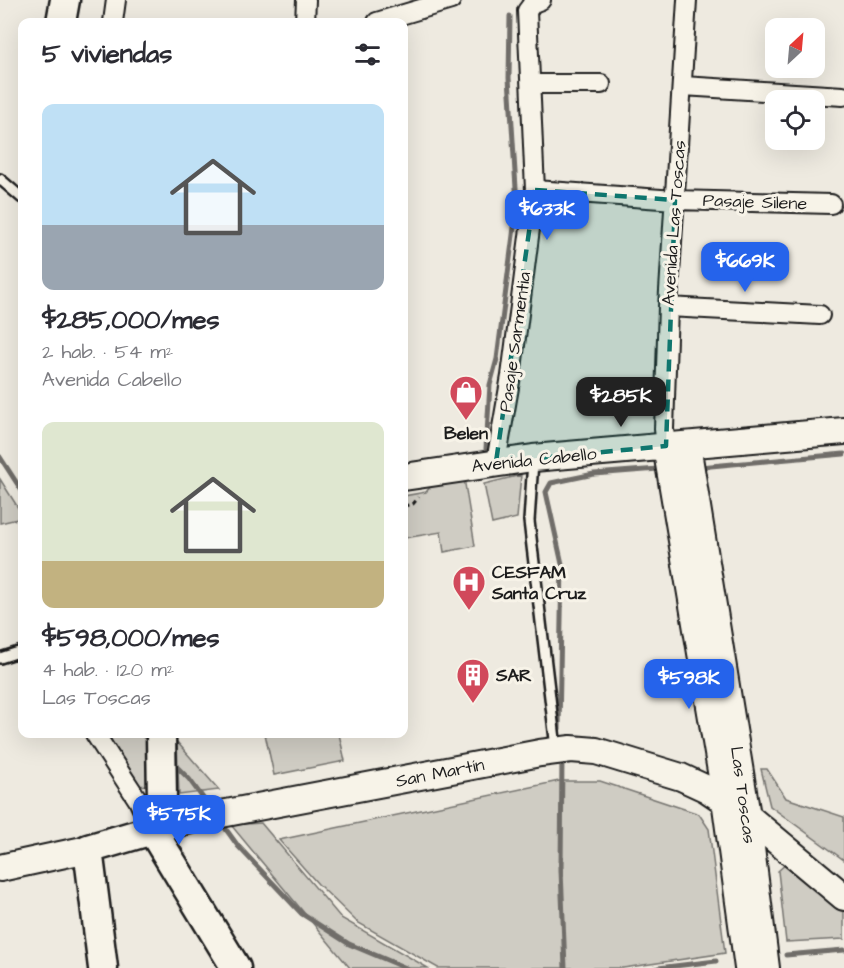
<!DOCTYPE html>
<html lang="es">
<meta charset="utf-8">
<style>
body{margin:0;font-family:"Architects Daughter",sans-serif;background:#f2f2f3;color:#2b2b33;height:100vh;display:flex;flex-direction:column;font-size:22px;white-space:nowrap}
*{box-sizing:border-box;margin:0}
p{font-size:20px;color:#7c7c81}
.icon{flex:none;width:33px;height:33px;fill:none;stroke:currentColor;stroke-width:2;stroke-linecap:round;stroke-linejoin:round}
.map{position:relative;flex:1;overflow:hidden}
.sheet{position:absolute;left:18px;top:18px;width:390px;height:720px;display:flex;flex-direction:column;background:#fff;border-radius:12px;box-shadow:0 6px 24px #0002}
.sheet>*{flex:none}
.needle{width:39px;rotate:26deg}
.controls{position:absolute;left:765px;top:18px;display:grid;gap:12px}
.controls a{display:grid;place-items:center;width:60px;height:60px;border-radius:12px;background:#fff;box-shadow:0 6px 24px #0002;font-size:30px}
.price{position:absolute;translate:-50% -51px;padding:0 14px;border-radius:12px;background:#2563eb;color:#fff;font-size:20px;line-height:39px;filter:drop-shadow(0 2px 3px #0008)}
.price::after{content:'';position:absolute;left:50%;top:36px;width:18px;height:14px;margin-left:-9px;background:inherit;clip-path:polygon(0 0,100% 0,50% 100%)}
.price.on{background:#222;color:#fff}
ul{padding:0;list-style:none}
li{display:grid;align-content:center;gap:12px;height:318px;padding:0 24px}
li span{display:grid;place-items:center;height:186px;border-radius:12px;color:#555}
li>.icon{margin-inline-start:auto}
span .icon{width:108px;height:108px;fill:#fffc;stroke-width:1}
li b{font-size:26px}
h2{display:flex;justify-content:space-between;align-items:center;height:72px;padding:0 24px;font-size:26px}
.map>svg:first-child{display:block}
.green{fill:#cfccc3;stroke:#767470;stroke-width:1.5}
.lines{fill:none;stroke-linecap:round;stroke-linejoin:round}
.stream{stroke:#6f6d69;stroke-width:5}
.lane-casing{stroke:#1c1c1c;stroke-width:14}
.street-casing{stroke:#1c1c1c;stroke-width:22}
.secondary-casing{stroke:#1c1c1c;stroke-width:30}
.primary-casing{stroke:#1c1c1c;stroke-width:33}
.path{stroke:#1c1c1c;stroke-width:3;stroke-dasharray:4.5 4.5;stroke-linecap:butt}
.lane{stroke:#f7f3e8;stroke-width:9}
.street{stroke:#f7f3e8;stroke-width:18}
.secondary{stroke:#f7f3e8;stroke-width:26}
.primary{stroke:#f7f3e8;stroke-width:28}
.marked{fill:#0f766e;fill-opacity:0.2;stroke:#0f766e;stroke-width:4.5;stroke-dasharray:12 8;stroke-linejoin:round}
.labels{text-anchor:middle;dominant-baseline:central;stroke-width:6;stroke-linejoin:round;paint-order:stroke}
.street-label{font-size:18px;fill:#1c1c1c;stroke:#f7f3e8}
.poi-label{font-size:18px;font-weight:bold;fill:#1c1c1c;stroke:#f7f3e8;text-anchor:start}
</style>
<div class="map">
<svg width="844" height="968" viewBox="0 0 844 968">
<rect width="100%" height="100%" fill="#eeeae0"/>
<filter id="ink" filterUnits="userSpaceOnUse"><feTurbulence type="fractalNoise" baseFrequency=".0167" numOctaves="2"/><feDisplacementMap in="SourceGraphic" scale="12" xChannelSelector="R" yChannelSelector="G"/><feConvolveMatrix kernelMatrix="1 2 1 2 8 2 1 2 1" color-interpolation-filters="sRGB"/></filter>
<g filter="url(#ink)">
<path class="green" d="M 521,475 L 517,518 L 492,524 L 484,484 Z
M 464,478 L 475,546 L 444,552 L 441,532 L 404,538 L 404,496 L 426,492 L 433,484 Z
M 0,479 L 22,514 L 22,518 L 0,523 Z
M 108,734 L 146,734 L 149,785 L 137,786 Z
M 265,734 L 339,734 L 345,761 L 274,775 Z
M 177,742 L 219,790 L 179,795 Z
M 761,769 L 767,769 L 786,798 L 844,817 L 844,860 L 770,806 Z
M 559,781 L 600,781 L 699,814 L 709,829 L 725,953 L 623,968 L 438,968 L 357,922 L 318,884 L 279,840 Z
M 261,823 L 341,918 L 428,968 L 350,968 L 231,825 Z
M 788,862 L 844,908 L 844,939 L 786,942 L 778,871 Z"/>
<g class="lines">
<path class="stream" d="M 486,449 L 490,385 L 497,359 L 517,204 L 509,78 L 510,16
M 0,457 L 22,491
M 700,467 L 844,454
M 559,729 L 562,564 L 546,492 L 551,483 L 594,474 L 658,469
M 142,734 L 151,742
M 562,757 L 561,870 L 565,968
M 171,761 L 189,779 L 211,809
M 220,821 L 238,846 L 302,914 L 349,944 L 406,968
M 786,955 L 844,950
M 658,968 L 716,961"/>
<defs>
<path id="lane" d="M 0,179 L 22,198
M 533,461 L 529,521 L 556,748
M 0,658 L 22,651"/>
<path id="street" d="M 113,22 L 116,0
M 305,22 L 306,0
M 377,22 L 451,0
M 532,84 L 601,84
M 683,86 L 843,96
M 535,190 L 675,200 L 831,204
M 668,307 L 820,315
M 666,446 L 664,429 L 668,307 L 687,0
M 496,462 L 511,376 L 535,190 L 527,11 L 533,3 L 541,0
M 95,734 L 138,800 L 152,830"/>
<path id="secondary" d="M 687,445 L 747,816 L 766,968
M 666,446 L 722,777 L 748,968
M 404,477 L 533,458 L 844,431
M 152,830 L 195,819 L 540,753 L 571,749 L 596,751 L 681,777 L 707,789 L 747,816 L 844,897
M 0,868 L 88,849"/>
<path id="primary" d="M 61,22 L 65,0
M 161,734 L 162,800 L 152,830 L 236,968
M 103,968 L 88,849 L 152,830"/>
</defs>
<use href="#lane" class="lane-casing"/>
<use href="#street" class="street-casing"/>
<use href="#secondary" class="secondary-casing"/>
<use href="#primary" class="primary-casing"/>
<path class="path" d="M 404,506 L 413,504 L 419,497"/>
<use href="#lane" class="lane"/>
<use href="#street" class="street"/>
<use href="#secondary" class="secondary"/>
<use href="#primary" class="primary"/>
</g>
</g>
<path class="marked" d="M 535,190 L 675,200 L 666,446 L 496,462 Z"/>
<defs>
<symbol id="shop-pin" viewBox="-11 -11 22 30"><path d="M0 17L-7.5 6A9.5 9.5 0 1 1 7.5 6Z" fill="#d1495b" stroke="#f7f3e8"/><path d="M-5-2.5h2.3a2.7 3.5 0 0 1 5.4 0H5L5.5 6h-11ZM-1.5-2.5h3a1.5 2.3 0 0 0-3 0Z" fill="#fff"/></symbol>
<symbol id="hospital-pin" viewBox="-11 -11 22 30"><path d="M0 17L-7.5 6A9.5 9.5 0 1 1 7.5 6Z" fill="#d1495b" stroke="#f7f3e8"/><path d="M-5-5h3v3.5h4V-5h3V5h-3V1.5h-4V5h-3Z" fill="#fff"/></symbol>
<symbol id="building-pin" viewBox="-11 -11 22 30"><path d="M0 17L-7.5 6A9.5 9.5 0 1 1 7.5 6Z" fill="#d1495b" stroke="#f7f3e8"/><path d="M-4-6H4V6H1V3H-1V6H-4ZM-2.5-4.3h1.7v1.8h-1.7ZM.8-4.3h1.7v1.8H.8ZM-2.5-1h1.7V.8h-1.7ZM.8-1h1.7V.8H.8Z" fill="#fff"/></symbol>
</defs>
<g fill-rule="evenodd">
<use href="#shop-pin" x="447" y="373" width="38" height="52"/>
<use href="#hospital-pin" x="450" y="563" width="38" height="52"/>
<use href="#building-pin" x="454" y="656" width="38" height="52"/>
</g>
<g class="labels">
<g class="street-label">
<text transform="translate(755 202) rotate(2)">Pasaje Silene</text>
<text transform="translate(674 223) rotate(-86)">Avenida Las Toscas</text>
<text transform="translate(515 342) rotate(-82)">Pasaje Sarmentia</text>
<text transform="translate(534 460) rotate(-6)">Avenida Cabello</text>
<text transform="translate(440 773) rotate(-11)">San Martín</text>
<text transform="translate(743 795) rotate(82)">Las Toscas</text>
</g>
<g class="poi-label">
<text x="466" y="433" text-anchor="middle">Belen</text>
<text x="492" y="572">CESFAM<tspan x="492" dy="21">Santa Cruz</tspan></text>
<text x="496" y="675">SAR</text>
</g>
</g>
</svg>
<div class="controls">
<a><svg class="needle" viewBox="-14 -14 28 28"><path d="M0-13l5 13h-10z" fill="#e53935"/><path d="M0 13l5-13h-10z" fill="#7c7c81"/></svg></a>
<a><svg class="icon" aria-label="locate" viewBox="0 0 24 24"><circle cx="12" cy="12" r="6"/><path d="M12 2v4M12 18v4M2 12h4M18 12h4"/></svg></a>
</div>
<b class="price" style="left:547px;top:241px">$633K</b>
<b class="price" style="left:745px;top:293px">$669K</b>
<b class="price on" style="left:621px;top:428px">$285K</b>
<b class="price" style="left:689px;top:710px">$598K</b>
<b class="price" style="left:179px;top:846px">$575K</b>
<section class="sheet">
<h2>5 viviendas<svg class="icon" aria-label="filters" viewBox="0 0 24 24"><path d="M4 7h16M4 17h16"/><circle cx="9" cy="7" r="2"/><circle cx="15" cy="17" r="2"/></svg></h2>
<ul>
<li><span style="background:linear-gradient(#bfe0f5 65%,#9aa5b1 0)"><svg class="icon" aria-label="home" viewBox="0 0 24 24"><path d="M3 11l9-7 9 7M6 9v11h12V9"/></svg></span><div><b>$285,000/mes</b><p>2 hab. · 54 m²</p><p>Avenida Cabello</p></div></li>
<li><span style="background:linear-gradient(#dfe7d0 75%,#c2b280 0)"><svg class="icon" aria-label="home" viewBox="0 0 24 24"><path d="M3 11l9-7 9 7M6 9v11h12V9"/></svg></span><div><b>$598,000/mes</b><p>4 hab. · 120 m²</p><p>Las Toscas</p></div></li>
</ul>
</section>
</div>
